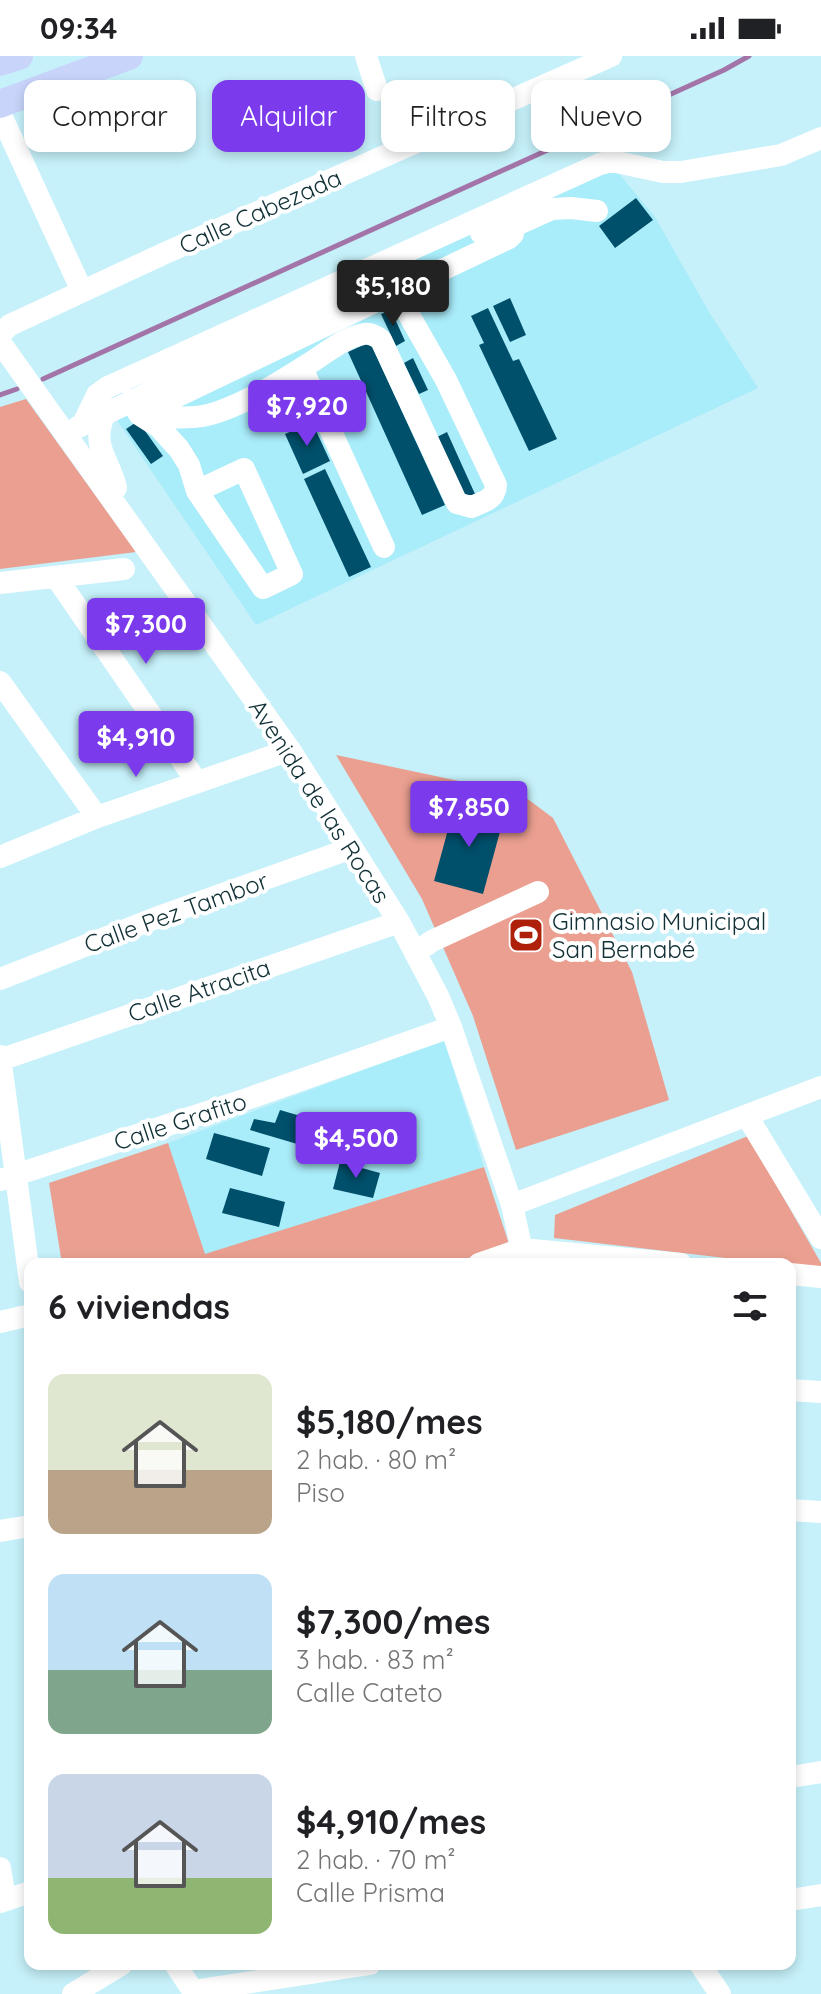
<!DOCTYPE html>
<html lang="es">
<meta charset="utf-8">
<style>
body{margin:0;font-family:Quicksand,sans-serif;background:#f2f2f2;color:#202124;height:100vh;display:flex;flex-direction:column;font-size:30px;white-space:nowrap}
*{box-sizing:border-box;margin:0}
p{font-size:26px;color:#757577}
.icon{flex:none;width:44px;height:44px;fill:none;stroke:currentColor;stroke-width:2;stroke-linecap:round;stroke-linejoin:round}
.map{position:relative;flex:1;overflow:hidden}
.side{position:absolute;left:24px;top:1202px;width:772px;height:712px;display:flex;flex-direction:column;background:#fff;border-radius:16px;box-shadow:0 4px 12px #0003}
.side>*{flex:none}
.hud{position:absolute;left:24px;top:24px;width:774px;height:72px;display:flex;gap:16px}
.price{position:absolute;translate:-50% -68px;padding:0 18px;border-radius:8px;background:#7c3aed;color:#fff;font-size:26px;line-height:52px;filter:drop-shadow(0 2px 4px #0008)}
.price::after{content:'';position:absolute;left:50%;top:48px;width:24px;height:18px;margin-left:-12px;background:inherit;clip-path:polygon(0 0,100% 0,50% 100%)}
.price.on{background:#222;color:#fff}
ul{padding:0;list-style:none}
li{display:flex;align-items:center;gap:24px;height:200px;padding:0 24px}
li span{display:grid;place-items:center;flex:none;width:224px;height:160px;border-radius:16px;color:#555}
li>.icon{margin-inline-start:auto}
span .icon{width:96px;height:96px;fill:#fffc;stroke-width:1}
li b{font-size:34px}
h2{display:flex;justify-content:space-between;align-items:center;height:96px;padding:0 24px;font-size:34px}
.pill{padding:0 28px;border-radius:16px;background:#fff;box-shadow:0 4px 12px #0003;font-size:28px;line-height:72px}
.pill.on{background:#7c3aed;color:#fff}
.status{display:flex;justify-content:space-between;align-items:center;height:56px;padding:0 40px;background:#fff;direction:ltr}
.status svg{height:22px;fill:currentColor}
.map>svg:first-child{display:block}
.built{fill:#a9ecfa}
.green{fill:#ea9f90}
.lines{fill:none;stroke-linecap:round;stroke-linejoin:round}
.stream{stroke:#a374a8;stroke-width:5}
.building{fill:#004f6b}
.minor{stroke:#fff;stroke-width:22}
.major{stroke:#c9d4fb;stroke-width:28}
.labels{text-anchor:middle;dominant-baseline:central;stroke-width:8;stroke-linejoin:round;paint-order:stroke}
.street-label{font-size:24px;fill:#113137;stroke:#fff}
.poi-label{font-size:24px;fill:#113137;stroke:#fff;text-anchor:start}
</style>
<div class="status"><b>09:34</b><svg viewBox="0 0 49 12"><path d="M0 12V9h3v3zM5 12V6h3v6zM10 12V3h3v9zM15 12V0h3v12zM26 1h20v11H26zM47 4h2v5h-2z"/></svg></div>
<div class="map">
<svg width="821" height="1938" viewBox="0 0 821 1938">
<rect width="100%" height="100%" fill="#c6f1fa"/>
<path class="built" d="M 611,108 L 655,161 L 709,256 L 758,332 L 256,569 L 104,345 Z
M 444,984 L 484,1111 L 205,1199 L 168,1087 Z"/>
<path class="green" d="M 26,343 L 136,496 L 0,513 L 0,351 Z
M 336,699 L 521,738 L 553,762 L 632,916 L 669,1044 L 516,1094 L 473,960 L 422,843 Z
M 748,1080 L 821,1207 L 821,1213 L 554,1182 L 555,1159 Z
M 168,1087 L 205,1198 L 484,1111 L 509,1188 L 451,1208 L 62,1208 L 49,1127 Z"/>
<g class="lines">
<path class="stream" d="M 43,323 L 724,14 L 749,0
M 0,339 L 17,333"/>
</g>
<path class="building" d="M 636,142 L 653,164 L 615,192 L 599,170 Z
M 510,242 L 526,279 L 510,286 L 493,250 Z
M 488,252 L 513,305 L 519,303 L 557,383 L 529,395 L 479,289 L 484,287 L 471,260 Z
M 391,254 L 405,285 L 396,290 L 381,258 Z
M 370,286 L 445,449 L 422,459 L 348,296 Z
M 413,302 L 428,334 L 419,338 L 404,307 Z
M 138,365 L 163,400 L 151,408 L 126,373 Z
M 312,366 L 330,405 L 303,418 L 285,378 Z
M 447,376 L 475,438 L 465,442 L 437,381 Z
M 325,413 L 371,511 L 349,521 L 304,423 Z
M 455,748 L 504,761 L 483,838 L 434,825 Z
M 280,1054 L 328,1068 L 321,1095 L 250,1074 L 254,1063 L 275,1067 Z
M 347,1056 L 388,1064 L 382,1092 L 341,1081 Z
M 214,1077 L 270,1092 L 262,1120 L 206,1103 Z
M 397,1077 L 415,1082 L 410,1107 L 392,1102 Z
M 340,1106 L 380,1117 L 373,1142 L 333,1133 Z
M 230,1132 L 285,1146 L 279,1171 L 222,1157 Z"/>
<g class="lines">
<path class="minor" d="M 366,0 L 377,34
M 0,57 L 82,235
M 481,177 L 502,167 L 514,170 L 552,153 L 571,152 L 597,155
M 0,278 L 10,269 L 163,198 L 611,0
M 0,286 L 290,694 L 399,866 L 438,940 L 451,971 L 512,1149 L 525,1208
M 302,312 L 384,491
M 131,344 L 139,358 C 165,361 193,365 218,356 C 250,345 282,325 310,307 C 326,297 345,281 364,278 C 371,277 376,280 381,284 L 457,447 L 471,451 C 483,446 495,444 496,429 L 446,324 L 388,222
M 105,357 C 90,392 109,401 116,432
M 140,358 L 509,182 L 513,178 L 514,170
M 140,359 L 159,371 L 179,393 L 189,409 L 197,435 L 263,532 L 292,518 L 244,413 L 197,435
M 83,368 L 97,339 L 108,331 L 600,108 L 612,105 L 663,116 L 681,116 L 781,99 L 821,82
M 78,371 L 400,216
M 56,521 L 197,726
M 0,527 L 124,513
M 0,626 L 97,761
M 0,801 L 97,761 L 290,694
M 415,897 L 432,885 L 538,836
M 0,923 L 161,860 L 352,792
M 0,1000 L 30,1226
M 0,1004 L 399,866
M 747,1060 L 821,1182
M 0,1124 L 244,1044 L 451,971
M 512,1149 L 821,1031
M 479,1208 L 522,1193 L 681,1208
M 790,1218 L 821,1221
M 0,1266 L 30,1259
M 790,1334 L 821,1336
M 790,1454 L 821,1456
M 0,1475 L 30,1470
M 790,1721 L 821,1716
M 0,1812 L 5,1843
M 790,1844 L 821,1839
M 0,1846 L 30,1836
M 175,1908 L 195,1938
M 700,1908 L 720,1938
M 193,1935 L 370,1908
M 73,1938 L 122,1908"/>
<path class="major" d="M 0,6 L 19,0
M 0,48 L 129,0"/>
</g>
<defs>
<symbol id="stadium-square" viewBox="-11 -11 22 22"><rect x="-9" y="-9" width="18" height="18" rx="4" fill="#ae200a" stroke="#fff"/><path d="M0-5a6.5 5 0 1 0 0 10a6.5 5 0 1 0 0-10ZM-3.5-1.8h7v3.6h-7Z" fill="#fff"/></symbol>
</defs>
<g fill-rule="evenodd">
<use href="#stadium-square" x="506" y="859" width="40" height="40"/>
</g>
<g class="labels">
<g class="street-label">
<text transform="translate(260 155) rotate(-24)">Calle Cabezada</text>
<text transform="translate(320 745) rotate(57)">Avenida de las Rocas</text>
<text transform="translate(176 856) rotate(-20)">Calle Pez Tambor</text>
<text transform="translate(199 934) rotate(-19)">Calle Atracita</text>
<text transform="translate(180 1065) rotate(-18)">Calle Grafito</text>
</g>
<g class="poi-label">
<text x="552" y="865">Gimnasio Municipal<tspan x="552" dy="28">San Bernabé</tspan></text>
</g>
</g>
</svg>
<b class="price on" style="left:393px;top:272px">$5,180</b>
<b class="price" style="left:307px;top:392px">$7,920</b>
<b class="price" style="left:146px;top:610px">$7,300</b>
<b class="price" style="left:136px;top:723px">$4,910</b>
<b class="price" style="left:469px;top:793px">$7,850</b>
<b class="price" style="left:356px;top:1124px">$4,500</b>
<div class="hud">
<a class="pill">Comprar</a>
<a class="pill on">Alquilar</a>
<a class="pill">Filtros</a>
<a class="pill">Nuevo</a>
</div>
<section class="side">
<h2>6 viviendas<svg class="icon" aria-label="filters" viewBox="0 0 24 24"><path d="M4 7h16M4 17h16"/><circle cx="9" cy="7" r="2"/><circle cx="15" cy="17" r="2"/></svg></h2>
<ul>
<li><span style="background:linear-gradient(#dfe7d0 60%,#b9a48a 0)"><svg class="icon" aria-label="home" viewBox="0 0 24 24"><path d="M3 11l9-7 9 7M6 9v11h12V9"/></svg></span><div><b>$5,180/mes</b><p>2 hab. · 80 m²</p><p>Piso</p></div></li>
<li><span style="background:linear-gradient(#bfe0f5 60%,#7fa58c 0)"><svg class="icon" aria-label="home" viewBox="0 0 24 24"><path d="M3 11l9-7 9 7M6 9v11h12V9"/></svg></span><div><b>$7,300/mes</b><p>3 hab. · 83 m²</p><p>Calle Cateto</p></div></li>
<li><span style="background:linear-gradient(#c9d6e8 65%,#8fb573 0)"><svg class="icon" aria-label="home" viewBox="0 0 24 24"><path d="M3 11l9-7 9 7M6 9v11h12V9"/></svg></span><div><b>$4,910/mes</b><p>2 hab. · 70 m²</p><p>Calle Prisma</p></div></li>
</ul>
</section>
</div>
